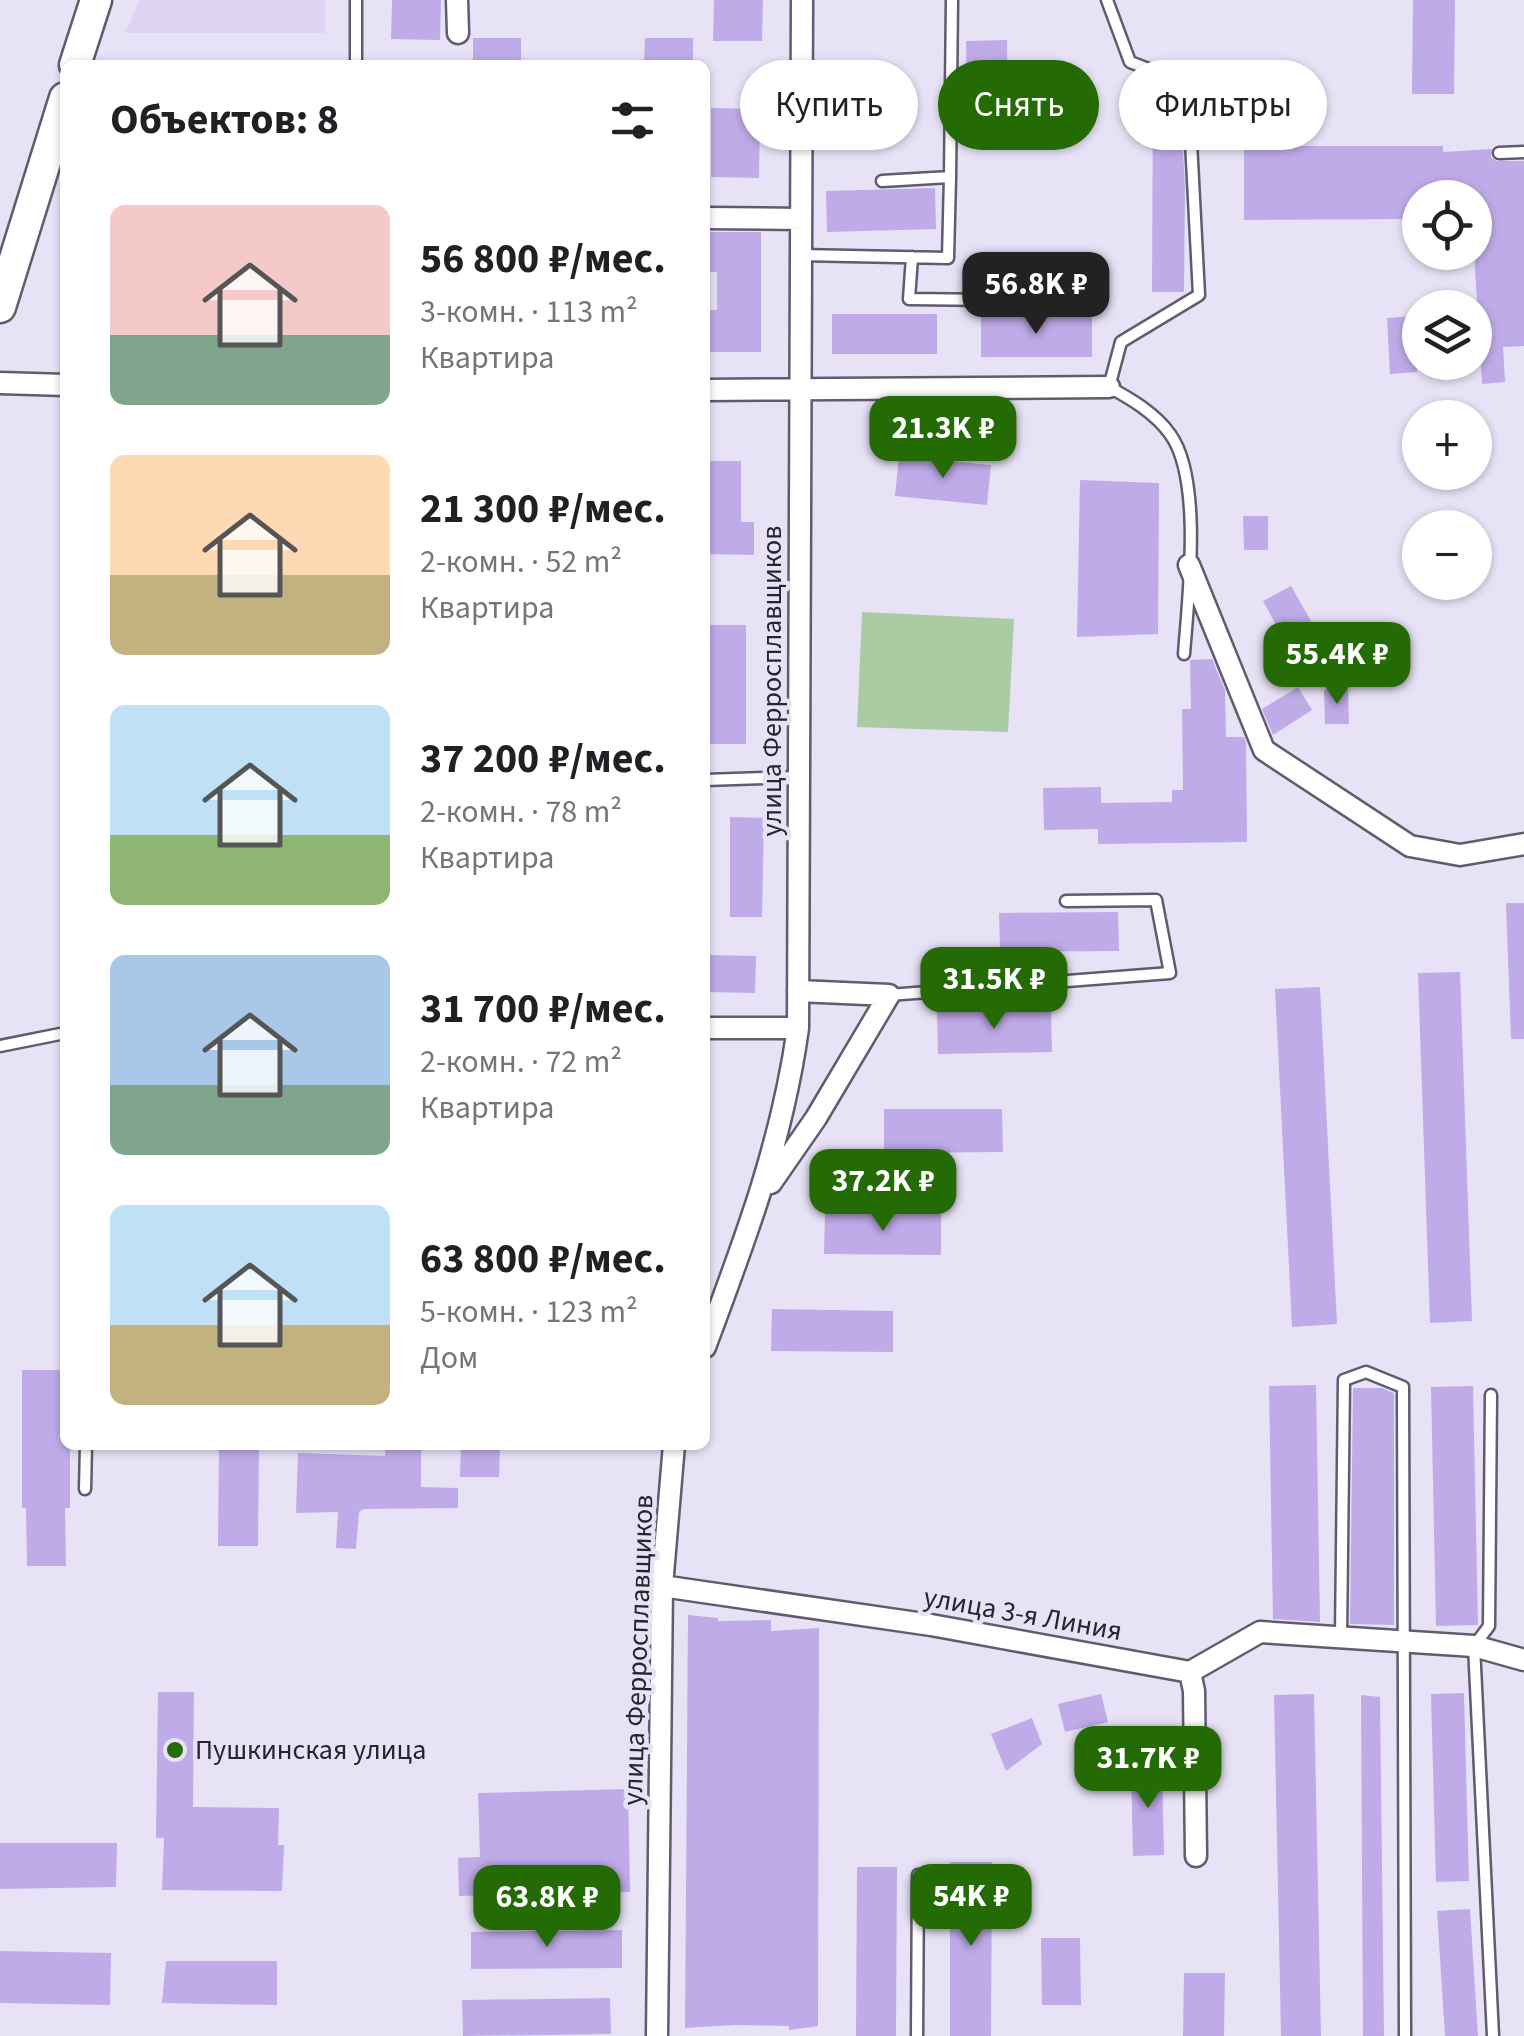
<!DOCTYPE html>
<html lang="ru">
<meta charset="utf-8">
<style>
body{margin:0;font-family:"Source Sans 3",sans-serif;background:#f6f6f6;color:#202124;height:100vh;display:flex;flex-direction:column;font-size:38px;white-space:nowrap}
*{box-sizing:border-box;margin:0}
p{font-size:32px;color:#757577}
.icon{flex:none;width:55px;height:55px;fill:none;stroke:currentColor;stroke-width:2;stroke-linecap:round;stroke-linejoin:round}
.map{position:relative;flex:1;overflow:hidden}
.details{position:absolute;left:60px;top:60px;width:650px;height:1390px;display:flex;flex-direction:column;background:#fff;border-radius:15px;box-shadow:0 2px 8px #0004}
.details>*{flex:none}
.hud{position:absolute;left:740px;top:60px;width:632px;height:90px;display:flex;gap:20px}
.controls{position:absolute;left:1402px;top:180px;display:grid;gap:20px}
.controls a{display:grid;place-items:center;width:90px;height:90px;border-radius:50%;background:#fff;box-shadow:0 2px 8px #0004;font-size:50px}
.price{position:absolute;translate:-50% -85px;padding:0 22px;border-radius:20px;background:#256b05;color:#fff;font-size:32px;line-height:65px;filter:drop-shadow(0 2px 5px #0008)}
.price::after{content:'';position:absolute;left:50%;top:60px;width:30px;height:22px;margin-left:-15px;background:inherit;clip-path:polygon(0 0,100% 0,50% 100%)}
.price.current{background:#222;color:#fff}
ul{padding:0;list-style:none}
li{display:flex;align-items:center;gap:30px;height:250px;padding:0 50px}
li span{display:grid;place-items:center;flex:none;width:280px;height:200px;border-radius:15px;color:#555}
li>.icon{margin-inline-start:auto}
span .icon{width:120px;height:120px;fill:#fffc;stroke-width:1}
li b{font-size:42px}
h2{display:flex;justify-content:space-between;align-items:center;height:120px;padding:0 50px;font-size:42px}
.pill{padding:0 35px;border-radius:45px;background:#fff;box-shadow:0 2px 8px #0004;font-size:35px;line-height:90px}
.pill.current{background:#256b05;color:#fff}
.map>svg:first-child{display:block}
.built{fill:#dcd4f0}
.green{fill:#abcca2}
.building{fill:#bfabe8}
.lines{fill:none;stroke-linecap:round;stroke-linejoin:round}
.service-casing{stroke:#615b6d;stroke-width:15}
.minor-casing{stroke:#615b6d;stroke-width:25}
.secondary-casing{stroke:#615b6d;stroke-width:35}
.service{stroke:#fff;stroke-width:10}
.minor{stroke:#fff;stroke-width:20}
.secondary{stroke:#fff;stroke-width:30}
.poi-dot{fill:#256b05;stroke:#e8e2f7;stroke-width:4}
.labels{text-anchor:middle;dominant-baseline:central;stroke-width:9;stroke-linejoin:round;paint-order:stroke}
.street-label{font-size:28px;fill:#26242c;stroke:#e8e2f7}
.poi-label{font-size:28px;fill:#26242c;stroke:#e8e2f7;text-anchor:start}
</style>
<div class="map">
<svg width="1524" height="2036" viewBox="0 0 1524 2036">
<rect width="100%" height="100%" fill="#e8e2f7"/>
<path class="built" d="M 140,0 L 325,0 L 325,33 L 125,33 Z"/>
<path class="green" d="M 862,612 L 1014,619 L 1008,732 L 857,727 Z"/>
<path class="building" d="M 392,0 L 441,0 L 440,40 L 391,39 Z
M 714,0 L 763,0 L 762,41 L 713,41 Z
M 1413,0 L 1455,0 L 1454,94 L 1412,94 Z
M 473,38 L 521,38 L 521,65 L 473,65 Z
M 645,38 L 693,38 L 693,65 L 644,65 Z
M 1007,40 L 1008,120 L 967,121 L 966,41 Z
M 1153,83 L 1180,90 L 1185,188 L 1184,292 L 1152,292 Z
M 711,108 L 760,109 L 759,178 L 711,177 Z
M 1244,114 L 1258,114 L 1258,146 L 1443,146 L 1443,152 L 1492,149 L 1491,157 L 1496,161 L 1524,161 L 1524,346 L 1503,347 L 1505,382 L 1482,384 L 1474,252 L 1475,198 L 1420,198 L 1420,219 L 1244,220 Z
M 935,188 L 936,229 L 827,232 L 826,191 Z
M 709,232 L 761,232 L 761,352 L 705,352 L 705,310 L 717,310 L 717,272 L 709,272 Z
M 832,314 L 937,314 L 937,354 L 832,354 Z
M 981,316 L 1092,317 L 1092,357 L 981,357 Z
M 1414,316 L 1417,372 L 1390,374 L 1387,318 Z
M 899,456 L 991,465 L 987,505 L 895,496 Z
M 705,461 L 741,461 L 741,522 L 754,522 L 754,555 L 705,554 Z
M 1080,480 L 1159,483 L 1158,634 L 1077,637 Z
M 1243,516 L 1268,516 L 1268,550 L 1244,550 Z
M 1291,586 L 1311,621 L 1282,636 L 1263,601 Z
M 707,625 L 746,625 L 746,744 L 706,744 Z
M 1212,659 L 1225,690 L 1226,737 L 1244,737 L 1246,742 L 1247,842 L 1098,844 L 1098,829 L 1044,830 L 1043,788 L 1101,787 L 1101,803 L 1172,802 L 1172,790 L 1183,790 L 1182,709 L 1191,709 L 1190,660 Z
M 1298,687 L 1312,710 L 1273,735 L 1262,709 Z
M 1348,689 L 1349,724 L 1325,724 L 1324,690 Z
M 730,817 L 764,818 L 762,917 L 730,917 Z
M 1506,903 L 1524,903 L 1524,1039 L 1511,1039 Z
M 1118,912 L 1119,951 L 1000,952 L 999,913 Z
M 705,955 L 756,956 L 755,993 L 705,992 Z
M 1460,972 L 1472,1321 L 1430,1323 L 1418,973 Z
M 1320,987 L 1337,1324 L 1292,1327 L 1275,989 Z
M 1051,1010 L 1052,1052 L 938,1054 L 937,1012 Z
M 884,1109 L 1002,1109 L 1003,1152 L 884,1153 Z
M 825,1212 L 941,1213 L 941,1255 L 824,1254 Z
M 772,1309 L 893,1311 L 893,1352 L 771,1351 Z
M 22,1370 L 65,1370 L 65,1445 L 70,1445 L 70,1508 L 65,1508 L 66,1566 L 27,1566 L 26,1508 L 22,1508 Z
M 1316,1385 L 1320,1622 L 1273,1619 L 1269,1386 Z
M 1473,1386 L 1478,1625 L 1436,1626 L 1431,1387 Z
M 1353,1388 L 1382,1388 L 1394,1393 L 1394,1625 L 1350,1624 Z
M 219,1445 L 259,1445 L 258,1546 L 218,1546 Z
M 385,1445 L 421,1445 L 421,1487 L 458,1488 L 458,1508 L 364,1509 L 359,1512 L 356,1549 L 336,1548 L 338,1512 L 296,1513 L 298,1453 L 385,1456 Z
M 461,1445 L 500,1445 L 499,1477 L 460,1477 Z
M 688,1615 L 718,1618 L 718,1621 L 771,1620 L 771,1631 L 819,1628 L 818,2026 L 789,2030 L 789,2026 L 736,2025 L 685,2028 Z
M 158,1692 L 194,1692 L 193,1807 L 279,1808 L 278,1845 L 284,1845 L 282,1891 L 162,1890 L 164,1838 L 156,1838 Z
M 1464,1693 L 1469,1881 L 1436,1882 L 1431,1694 Z
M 1101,1694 L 1108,1722 L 1065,1732 L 1058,1704 Z
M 1314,1694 L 1321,2036 L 1281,2036 L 1274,1695 Z
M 1361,1695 L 1380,1697 L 1384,2036 L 1363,2036 Z
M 1032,1718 L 1042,1744 L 1006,1771 L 991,1734 Z
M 1162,1767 L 1164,1855 L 1133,1856 L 1131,1768 Z
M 628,1789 L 630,1892 L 459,1896 L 458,1858 L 480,1857 L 478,1793 Z
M 0,1843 L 117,1843 L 116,1887 L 0,1889 Z
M 950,1862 L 992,1862 L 991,2036 L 950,2036 Z
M 857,1867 L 897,1867 L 896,2036 L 856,2036 Z
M 1470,1909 L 1478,2036 L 1445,2036 L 1437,1911 Z
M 622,1930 L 622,1968 L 471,1969 L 471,1932 Z
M 1041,1938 L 1080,1938 L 1081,2005 L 1042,2005 Z
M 0,1951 L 111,1953 L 110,2005 L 0,2003 Z
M 166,1961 L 277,1961 L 277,2005 L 162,2003 Z
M 1184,1973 L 1225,1973 L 1224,2036 L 1183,2036 Z
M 610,1998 L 611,2034 L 463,2036 L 462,2000 Z"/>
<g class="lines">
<defs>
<path id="service" d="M 356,0 L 356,65
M 1107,0 L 1130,62 L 1188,84 L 1199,295 L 1121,342 L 1109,387 C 1131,399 1155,413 1170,434 C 1203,479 1188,599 1184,654
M 1499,153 L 1524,152
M 950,177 L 952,0
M 800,255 L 948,258 L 950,177 L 882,181
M 912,257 L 909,299 L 996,300
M 705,780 L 799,777
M 889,995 L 1170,973 L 1156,900 L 1066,901
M 0,1046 L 65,1033
M 1491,1395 L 1489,1626 L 1474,1646 L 1493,2036
M 85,1489 L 86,1445
M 1341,1636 L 1344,1380 L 1366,1372 L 1403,1387 L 1405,2036
M 917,2036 L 918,1875"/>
<path id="minor" d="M 457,0 L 458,33
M 705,218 L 801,219
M 0,383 L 65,385
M 705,390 L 1109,387
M 1189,565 L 1264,750 L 1410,846 L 1460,855 L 1524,844
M 705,1028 L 798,1028
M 771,1183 L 816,1118 L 889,995 L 798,991
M 705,1347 C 745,1240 782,1143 798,1028 L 802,0
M 662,1586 L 931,1625 L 1190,1672 L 1194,1691 L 1196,1856
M 1190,1672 L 1260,1632 L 1474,1646 L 1524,1660
M 657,2036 L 662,1586 L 674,1445"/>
<path id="secondary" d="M 75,65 L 96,0
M 0,307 L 65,98"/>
</defs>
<use href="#service" class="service-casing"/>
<use href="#minor" class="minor-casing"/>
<use href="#secondary" class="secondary-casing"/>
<use href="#service" class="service"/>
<use href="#minor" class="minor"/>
<use href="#secondary" class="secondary"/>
</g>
<circle class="poi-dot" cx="175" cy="1750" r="10"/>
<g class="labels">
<g class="street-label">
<text transform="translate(772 681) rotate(-90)">улица Ферросплавщиков</text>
<text transform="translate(1023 1614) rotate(10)">улица 3-я Линия</text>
<text transform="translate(638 1650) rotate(-88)">улица Ферросплавщиков</text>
</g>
<g class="poi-label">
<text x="195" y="1750">Пушкинская улица</text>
</g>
</g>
</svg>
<div class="controls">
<a><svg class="icon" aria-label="locate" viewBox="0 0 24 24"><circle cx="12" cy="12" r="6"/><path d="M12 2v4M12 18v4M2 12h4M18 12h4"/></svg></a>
<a><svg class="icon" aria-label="layers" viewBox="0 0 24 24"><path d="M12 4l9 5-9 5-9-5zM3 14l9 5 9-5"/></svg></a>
<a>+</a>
<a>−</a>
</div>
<b class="price current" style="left:1036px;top:337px">56.8K ₽</b>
<b class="price" style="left:943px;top:481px">21.3K ₽</b>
<b class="price" style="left:1337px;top:707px">55.4K ₽</b>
<b class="price" style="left:994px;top:1032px">31.5K ₽</b>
<b class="price" style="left:883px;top:1234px">37.2K ₽</b>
<b class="price" style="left:1148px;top:1811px">31.7K ₽</b>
<b class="price" style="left:971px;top:1949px">54K ₽</b>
<b class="price" style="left:547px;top:1950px">63.8K ₽</b>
<div class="hud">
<a class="pill">Купить</a>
<a class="pill current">Снять</a>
<a class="pill">Фильтры</a>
</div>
<section class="details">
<h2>Объектов: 8<svg class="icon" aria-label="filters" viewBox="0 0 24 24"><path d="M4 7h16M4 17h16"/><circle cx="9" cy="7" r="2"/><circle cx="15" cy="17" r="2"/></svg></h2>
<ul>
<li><span style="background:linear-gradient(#f6c9c9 65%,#7fa58c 0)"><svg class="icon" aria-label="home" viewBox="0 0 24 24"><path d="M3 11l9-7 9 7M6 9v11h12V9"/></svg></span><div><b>56 800 ₽/мес.</b><p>3-комн. · 113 m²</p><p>Квартира</p></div></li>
<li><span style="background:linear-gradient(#ffd9b3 60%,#c2b280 0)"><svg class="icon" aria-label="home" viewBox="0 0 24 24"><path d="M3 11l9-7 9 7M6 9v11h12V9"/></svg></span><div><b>21 300 ₽/мес.</b><p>2-комн. · 52 m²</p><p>Квартира</p></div></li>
<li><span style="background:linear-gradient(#bfe0f5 65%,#8fb573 0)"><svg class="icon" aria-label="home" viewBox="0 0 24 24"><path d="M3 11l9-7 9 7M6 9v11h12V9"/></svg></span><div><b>37 200 ₽/мес.</b><p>2-комн. · 78 m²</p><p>Квартира</p></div></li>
<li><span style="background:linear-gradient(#a9c7e8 65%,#7fa58c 0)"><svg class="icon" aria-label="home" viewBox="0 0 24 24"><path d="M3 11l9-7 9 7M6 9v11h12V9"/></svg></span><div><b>31 700 ₽/мес.</b><p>2-комн. · 72 m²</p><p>Квартира</p></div></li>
<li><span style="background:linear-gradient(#bfe0f5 60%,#c2b280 0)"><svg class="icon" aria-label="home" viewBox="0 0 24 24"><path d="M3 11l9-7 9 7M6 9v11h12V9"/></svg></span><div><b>63 800 ₽/мес.</b><p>5-комн. · 123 m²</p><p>Дом</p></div></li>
</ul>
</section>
</div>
